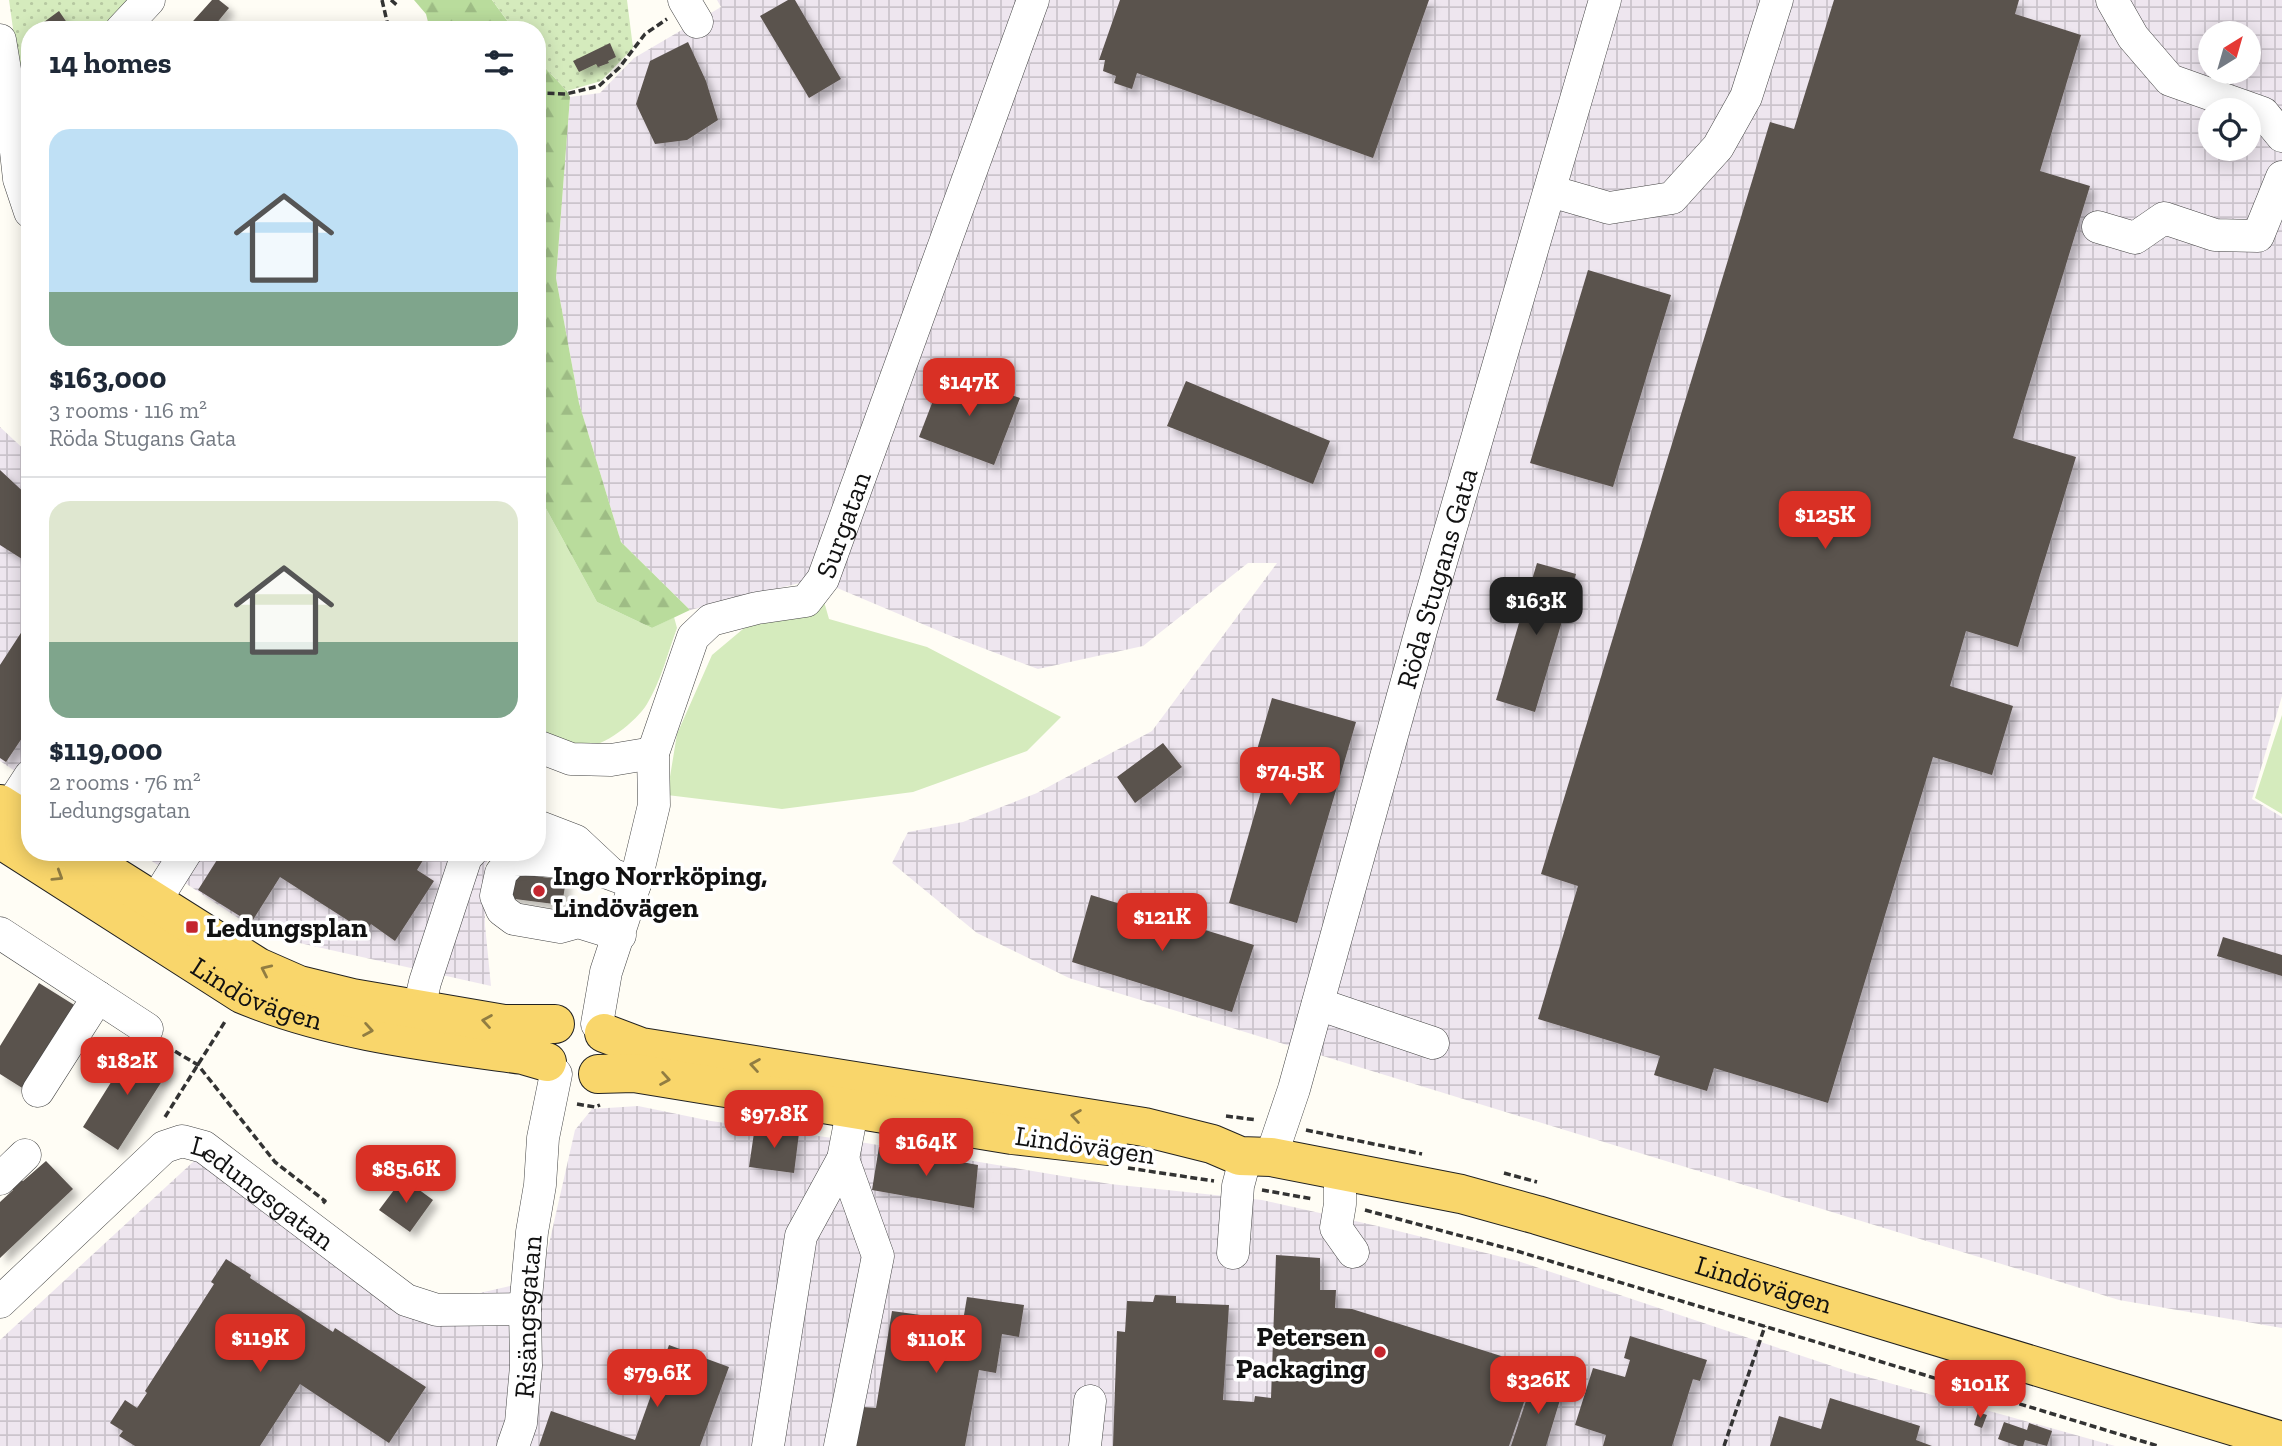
<!DOCTYPE html>
<meta charset="utf-8">
<style>
body{margin:0;font-family:"Zilla Slab",serif;background:#f6f6f7;color:#1f2937;height:100vh;display:flex;flex-direction:column;font-size:26px;white-space:nowrap}
*{box-sizing:border-box;margin:0}
p{font-size:23px;color:#747a83}
.icon{flex:none;width:38px;height:38px;fill:none;stroke:currentColor;stroke-width:2;stroke-linecap:round;stroke-linejoin:round}
.map{position:relative;flex:1;overflow:hidden}
.drawer{position:absolute;left:21px;top:21px;width:525px;height:840px;display:flex;flex-direction:column;background:#fff;border-radius:28px;box-shadow:0 4px 18px #0003}
.drawer>*{flex:none}
.needle{width:46px;rotate:37deg}
.buttons{position:absolute;left:2198px;top:21px;display:grid;gap:14px}
.buttons a{display:grid;place-items:center;width:63px;height:63px;border-radius:50%;background:#fff;box-shadow:0 4px 18px #0003;font-size:35px}
.price{position:absolute;translate:-50% -60px;padding:0 16px;border-radius:14px;background:#d93025;color:#fff;font-size:23px;line-height:46px;filter:drop-shadow(0 2px 4px #0008)}
.price::after{content:'';position:absolute;left:50%;top:42px;width:21px;height:16px;margin-left:-10px;background:inherit;clip-path:polygon(0 0,100% 0,50% 100%)}
.price.active{background:#222;color:#fff}
ul{padding:0;list-style:none}
li{display:grid;align-content:center;gap:14px;height:371px;padding:0 28px}
li+li{border-top:2px solid #e0e1e3}
li span{display:grid;place-items:center;height:217px;border-radius:21px;color:#555}
li>.icon{margin-inline-start:auto}
span .icon{width:126px;height:126px;fill:#fffc;stroke-width:1}
li b{font-size:30px}
h2{display:flex;justify-content:space-between;align-items:center;height:84px;padding:0 28px;font-size:30px}
.map>svg:first-child{display:block}
.industrial{fill:url(#industrial-grid);fill-rule:evenodd}
.grass{fill:#d5ebbd}
.forest{fill:url(#forest-firs)}
.park{fill:url(#park-dots)}
.building{fill:#5a524d;filter:url(#shadow)}
.lines{fill:none;stroke-linecap:round;stroke-linejoin:round}
.minor-casing{stroke:#444;stroke-width:33}
.major-casing{stroke:#222;stroke-width:40}
.path{stroke:#333;stroke-width:3.5;stroke-dasharray:7 3.5;stroke-linecap:butt}
.minor{stroke:#fff;stroke-width:32}
.major{stroke:#f9d66b;stroke-width:38}
.oneway{stroke:#917d42}
.poi-dot{fill:#c4262e;stroke:#fff;stroke-width:2.5}
.labels{text-anchor:middle;dominant-baseline:central;stroke-width:7;stroke-linejoin:round;paint-order:stroke}
.street-label{font-size:28px;fill:#111;stroke:#fff}
.poi-label{font-size:28px;font-weight:bold;fill:#111;stroke:#fff;text-anchor:start}
</style>
<div class="map">
<svg width="2282" height="1446" viewBox="0 0 2282 1446">
<defs>
<pattern id="industrial-grid" width="8" height="8" patternUnits="userSpaceOnUse" patternTransform="scale(1.75)"><rect width="8" height="8" fill="#eee6ef"/><path d="M0 4h8M4 0v8" fill="none" stroke="#cbc4cc"/></pattern>
<pattern id="forest-firs" width="22" height="20" patternUnits="userSpaceOnUse" patternTransform="scale(1.75)"><rect width="22" height="20" fill="#b9dc9c"/><path d="M5 1l3.5 6h-7zM16 11l3.5 6h-7z" fill="#9ebc85"/></pattern>
<pattern id="park-dots" width="8" height="8" patternUnits="userSpaceOnUse" patternTransform="scale(1.75)"><rect width="8" height="8" fill="#d5ebbd"/><path d="M2 2h.1M6 6h.1" fill="none" stroke="#b6c8a1" stroke-width="1.8" stroke-linecap="round"/></pattern>
<filter id="shadow"><feDropShadow dx="6" dy="6" stdDeviation="3.5" flood-color="#0004"/></filter>
</defs>
<rect width="100%" height="100%" fill="#fffdf5"/>
<path class="industrial" d="M 717,0 L 2282,0 L 2282,696 L 2252,799 L 2282,817 L 2282,1328 L 2119,1300 L 1069,978 L 977,933 L 892,863 L 908,832 L 963,822 L 1037,793 L 1152,731 L 1277,563 L 1248,563 L 1143,646 L 1038,669 L 946,634 L 816,579 L 690,610 L 621,542 L 579,403 L 556,278 L 570,97 L 600,93 L 634,58 L 721,7 ZM 2210,33 L 2249,33 L 2249,72 L 2210,72 ZM 2210,110 L 2249,110 L 2249,149 L 2210,149 Z
M 0,427 L 30,455 L 30,781 L 0,761 Z
M 138,852 L 492,852 L 485,866 L 485,925 L 491,986 L 264,935 Z
M 638,1106 L 711,1121 L 854,1141 L 1110,1184 L 1262,1200 L 1386,1228 L 1518,1261 L 1850,1372 L 2115,1446 L 0,1446 L 0,1340 L 219,1138 L 291,1200 L 423,1297 L 471,1295 L 541,1279 L 575,1130 L 592,1109 Z"/>
<path class="grass" d="M 537,492 L 597,602 L 652,628 L 674,617 L 677,628 C 668,652 661,681 647,704 C 635,723 599,752 575,747 C 563,744 546,732 537,725 Z
M 823,598 L 829,619 L 927,647 L 1061,717 L 1027,751 L 913,792 L 782,809 L 667,795 L 677,734 L 712,655 L 743,629 Z
M 2282,715 L 2282,814 L 2255,798 Z"/>
<path class="forest" d="M 414,0 L 492,0 L 514,30 L 430,30 L 426,14 Z
M 537,59 L 567,91 L 570,97 L 556,278 L 579,403 L 621,542 L 690,610 L 652,628 L 597,602 L 537,492 L 543,412 L 537,402 Z"/>
<path class="park" d="M 9,0 L 138,0 L 110,30 L 30,30 L 30,109 L 24,107 Z
M 492,0 L 627,0 L 633,48 L 601,81 L 567,91 L 537,59 L 537,30 L 514,30 Z"/>
<path class="building" d="M 212,0 L 219,0 L 229,8 L 211,30 L 185,30 Z
M 788,0 L 795,0 L 841,79 L 809,98 L 760,16 Z
M 1120,0 L 1429,0 L 1373,158 L 1137,73 L 1132,89 L 1114,83 L 1116,76 L 1103,71 L 1105,60 L 1099,60 Z
M 1834,0 L 2019,0 L 2015,14 L 2081,35 L 2040,171 L 2090,186 L 2013,438 L 2076,457 L 2018,647 L 1966,631 L 1950,686 L 2013,706 L 1992,775 L 1933,757 L 1828,1103 L 1714,1068 L 1707,1091 L 1654,1075 L 1660,1056 L 1538,1019 L 1578,886 L 1541,874 L 1770,122 L 1794,129 Z
M 59,11 L 72,30 L 50,30 L 44,22 Z
M 688,42 L 706,81 L 718,120 L 687,140 L 655,144 L 636,104 L 650,61 Z
M 610,43 L 616,57 L 608,61 L 609,63 L 598,67 L 596,64 L 579,72 L 573,61 Z
M 1588,270 L 1671,295 L 1613,487 L 1530,463 Z
M 944,372 L 1020,398 L 994,465 L 919,437 Z
M 1186,381 L 1330,441 L 1313,484 L 1167,426 Z
M 0,470 L 30,498 L 30,510 L 26,517 L 30,520 L 30,564 L 0,545 Z
M 1537,563 L 1576,574 L 1535,712 L 1496,700 Z
M 30,619 L 30,726 L 6,762 L 0,758 L 0,665 Z
M 1272,698 L 1356,722 L 1297,923 L 1229,903 L 1265,778 L 1250,774 Z
M 1163,743 L 1182,767 L 1135,803 L 1117,777 Z
M 222,852 L 391,852 L 395,855 L 397,852 L 417,852 L 425,857 L 417,870 L 434,881 L 395,941 L 371,924 L 366,932 L 280,877 L 251,923 L 198,890 Z
M 511,873 L 566,880 L 562,905 L 507,898 Z
M 1091,895 L 1254,945 L 1232,1012 L 1072,962 Z
M 2223,937 L 2282,955 L 2282,976 L 2217,956 Z
M 39,983 L 79,1008 L 27,1091 L 0,1074 L 0,1046 Z
M 135,1044 L 171,1067 L 118,1150 L 83,1127 Z
M 755,1126 L 799,1133 L 794,1173 L 749,1167 Z
M 879,1147 L 978,1165 L 974,1208 L 872,1190 Z
M 46,1161 L 73,1189 L 0,1258 L 0,1202 L 13,1190 L 11,1187 L 19,1179 L 23,1181 Z
M 403,1178 L 433,1200 L 410,1232 L 379,1210 Z
M 1276,1255 L 1320,1258 L 1320,1290 L 1336,1290 L 1335,1308 L 1352,1309 L 1536,1367 L 1509,1446 L 1113,1446 L 1117,1331 L 1125,1332 L 1127,1301 L 1153,1302 L 1155,1295 L 1176,1296 L 1176,1303 L 1229,1305 L 1223,1400 L 1254,1402 L 1255,1396 L 1271,1398 Z
M 226,1259 L 251,1275 L 250,1278 L 333,1332 L 335,1328 L 426,1387 L 389,1443 L 300,1384 L 260,1446 L 135,1446 L 119,1436 L 123,1431 L 110,1423 L 125,1400 L 137,1408 L 147,1393 L 145,1391 L 214,1284 L 211,1282 Z
M 967,1297 L 1024,1305 L 1019,1337 L 1002,1334 L 996,1373 L 979,1370 L 965,1446 L 855,1446 L 862,1407 L 876,1408 L 892,1311 L 963,1321 Z
M 1630,1336 L 1707,1360 L 1700,1381 L 1693,1379 L 1672,1446 L 1603,1446 L 1606,1435 L 1575,1425 L 1593,1368 L 1625,1377 L 1630,1360 L 1624,1358 Z
M 669,1345 L 729,1367 L 700,1446 L 539,1446 L 551,1411 L 635,1440 Z
M 1533,1380 L 1563,1390 L 1546,1446 L 1511,1446 Z
M 1830,1398 L 1920,1426 L 1916,1440 L 1932,1446 L 1770,1446 L 1779,1416 L 1821,1429 Z
M 1978,1412 L 1987,1415 L 1982,1428 L 1974,1425 Z
M 2004,1422 L 2027,1430 L 2029,1423 L 2052,1431 L 2047,1446 L 2025,1440 L 2023,1446 L 2018,1446 L 1998,1439 Z"/>
<g class="lines">
<defs>
<g id="minor">
<path d="M 684,0 L 697,22"/>
<path d="M 2112,0 L 2133,37 L 2170,80 L 2263,113 L 2282,136"/>
<path d="M 121,30 L 149,0"/>
<path d="M 0,40 L 11,106 L 19,179 L 30,212"/>
<path d="M 1550,191 L 1609,208 L 1672,198 L 1718,147 L 1746,97 L 1777,0"/>
<path d="M 2098,227 L 2135,238 L 2164,218 L 2215,235 L 2258,236 L 2282,177"/>
<path d="M 537,746 L 571,759 L 611,760 L 653,753"/>
<path d="M 0,822 L 30,776"/>
<path d="M 537,826 L 576,841 L 608,871"/>
<path d="M 142,922 L 186,852"/>
<path d="M 0,933 L 147,1029"/>
<path d="M 620,935 L 578,922 L 560,927 L 514,919 L 502,910 L 496,896 L 501,873 L 513,860 C 554,858 598,866 635,884"/>
<path d="M 1318,1004 L 1433,1043"/>
<path id="s1" d="M 597,1024 L 606,972 L 635,884 L 654,805 L 653,753 L 693,637 L 711,620 L 757,608 L 806,601 L 823,579 L 1033,0"/>
<path d="M 414,1030 L 425,982 L 466,857 L 471,852"/>
<path d="M 38,1091 L 98,997"/>
<path id="s2" d="M 1271,1157 L 1294,1089 L 1422,627 L 1605,0"/>
<path d="M 1340,1172 L 1340,1204 L 1336,1228 L 1353,1252"/>
<path d="M 0,1179 L 25,1155"/>
<path d="M 1233,1253 L 1238,1186 L 1246,1156"/>
<path id="s3" d="M 0,1302 L 164,1147 L 182,1141 L 204,1147 L 406,1300 L 437,1310 L 525,1309"/>
<path id="s4" d="M 513,1446 L 521,1423 L 526,1366 L 525,1309 L 532,1232 L 540,1185 L 543,1138 L 556,1074"/>
<path d="M 768,1446 L 801,1236 L 843,1159 L 857,1086"/>
<path d="M 840,1446 L 878,1256 L 843,1159"/>
<path d="M 1085,1446 L 1090,1401"/>
</g>
<g id="major">
<path d="M 0,804 L 30,823"/>
<path id="s5" d="M 0,839 L 242,994 C 330,1031 429,1042 523,1055 L 547,1062"/>
<path d="M 76,852 L 258,967 L 299,985 L 352,998 L 504,1024 L 555,1024"/>
<path id="s6" d="M 604,1033 L 641,1047 L 1144,1127 L 1212,1144 L 1240,1156 L 1271,1157 L 1461,1194 L 1537,1215 L 2282,1441"/>
<path d="M 598,1074 L 634,1073 L 1012,1135 L 1108,1146"/>
</g>
</defs>
<use href="#minor" class="minor-casing"/>
<use href="#major" class="major-casing"/>
<path class="path" d="M 382,0 L 389,30
M 391,0 L 398,6
M 537,93 L 566,94 L 599,86 L 619,68 L 645,34 L 667,19
M 166,1046 L 198,1065 L 275,1162 L 325,1201 L 321,1205
M 577,1104 L 595,1107 L 600,1105
M 1226,1116 L 1257,1120
M 165,1117 L 226,1020
M 1306,1130 L 1422,1154
M 1128,1168 L 1214,1181
M 1504,1173 L 1537,1182
M 1262,1190 L 1313,1199
M 1365,1210 L 1517,1251 L 2158,1446
M 1724,1446 L 1765,1326"/>
<use href="#minor" class="minor"/>
<use href="#major" class="major"/>
</g>
<defs><path id="oneway-chevron" d="M-2-3.5L2.5 0L-2 3.5" fill="none" stroke-width="1.6" stroke-linecap="round" stroke-linejoin="round" transform="scale(1.75)"/></defs>
<g class="oneway">
<use href="#oneway-chevron" transform="translate(58 876) rotate(32)"/>
<use href="#oneway-chevron" transform="translate(266 970) rotate(-155)"/>
<use href="#oneway-chevron" transform="translate(487 1021) rotate(-171)"/>
<use href="#oneway-chevron" transform="translate(368 1030) rotate(10)"/>
<use href="#oneway-chevron" transform="translate(755 1065) rotate(-171)"/>
<use href="#oneway-chevron" transform="translate(665 1079) rotate(10)"/>
<use href="#oneway-chevron" transform="translate(1076 1116) rotate(-171)"/>
</g>
<g class="poi-dot">
<circle cx="539" cy="891" r="7"/>
<rect x="185" y="920" width="14" height="14" rx="3.5"/>
<circle cx="1380" cy="1352" r="7"/>
</g>
<g class="labels">
<g class="street-label">
<text stroke="none"><textPath href="#s1" startOffset="609">Surgatan</textPath></text>
<text stroke="none"><textPath href="#s2" startOffset="602">Röda Stugans Gata</textPath></text>
<text stroke="none"><textPath href="#s5" startOffset="301">Lindövägen</textPath></text>
<text transform="translate(1085 1145) rotate(8)">Lindövägen</text>
<text stroke="none"><textPath href="#s3" startOffset="341">Ledungsgatan</textPath></text>
<text stroke="none"><textPath href="#s6" startOffset="1190">Lindövägen</textPath></text>
<text stroke="none"><textPath href="#s4" startOffset="131">Risängsgatan</textPath></text>
</g>
<g class="poi-label">
<text x="553" y="875">Ingo Norrköping,<tspan x="553" dy="32">Lindövägen</tspan></text>
<text x="206" y="927">Ledungsplan</text>
<text x="1366" y="1336" text-anchor="end">Petersen<tspan x="1366" dy="32">Packaging</tspan></text>
</g>
</g>
</svg>
<div class="buttons">
<a><svg class="needle" viewBox="-14 -14 28 28"><path d="M0-13l5 13h-10z" fill="#e53935"/><path d="M0 13l5-13h-10z" fill="#747a83"/></svg></a>
<a><svg class="icon" aria-label="locate" viewBox="0 0 24 24"><circle cx="12" cy="12" r="6"/><path d="M12 2v4M12 18v4M2 12h4M18 12h4"/></svg></a>
</div>
<b class="price" style="left:969px;top:418px">$147K</b>
<b class="price" style="left:1825px;top:551px">$125K</b>
<b class="price active" style="left:1536px;top:637px">$163K</b>
<b class="price" style="left:1290px;top:807px">$74.5K</b>
<b class="price" style="left:1162px;top:953px">$121K</b>
<b class="price" style="left:127px;top:1097px">$182K</b>
<b class="price" style="left:774px;top:1150px">$97.8K</b>
<b class="price" style="left:926px;top:1178px">$164K</b>
<b class="price" style="left:406px;top:1205px">$85.6K</b>
<b class="price" style="left:260px;top:1374px">$119K</b>
<b class="price" style="left:936px;top:1375px">$110K</b>
<b class="price" style="left:657px;top:1409px">$79.6K</b>
<b class="price" style="left:1538px;top:1416px">$326K</b>
<b class="price" style="left:1980px;top:1420px">$101K</b>
<section class="drawer">
<h2>14 homes<svg class="icon" aria-label="filters" viewBox="0 0 24 24"><path d="M4 7h16M4 17h16"/><circle cx="9" cy="7" r="2"/><circle cx="15" cy="17" r="2"/></svg></h2>
<ul>
<li><span style="background:linear-gradient(#bfe0f5 75%,#7fa58c 0)"><svg class="icon" aria-label="home" viewBox="0 0 24 24"><path d="M3 11l9-7 9 7M6 9v11h12V9"/></svg></span><div><b>$163,000</b><p>3 rooms · 116 m²</p><p>Röda Stugans Gata</p></div></li>
<li><span style="background:linear-gradient(#dfe7d0 65%,#7fa58c 0)"><svg class="icon" aria-label="home" viewBox="0 0 24 24"><path d="M3 11l9-7 9 7M6 9v11h12V9"/></svg></span><div><b>$119,000</b><p>2 rooms · 76 m²</p><p>Ledungsgatan</p></div></li>
</ul>
</section>
</div>
